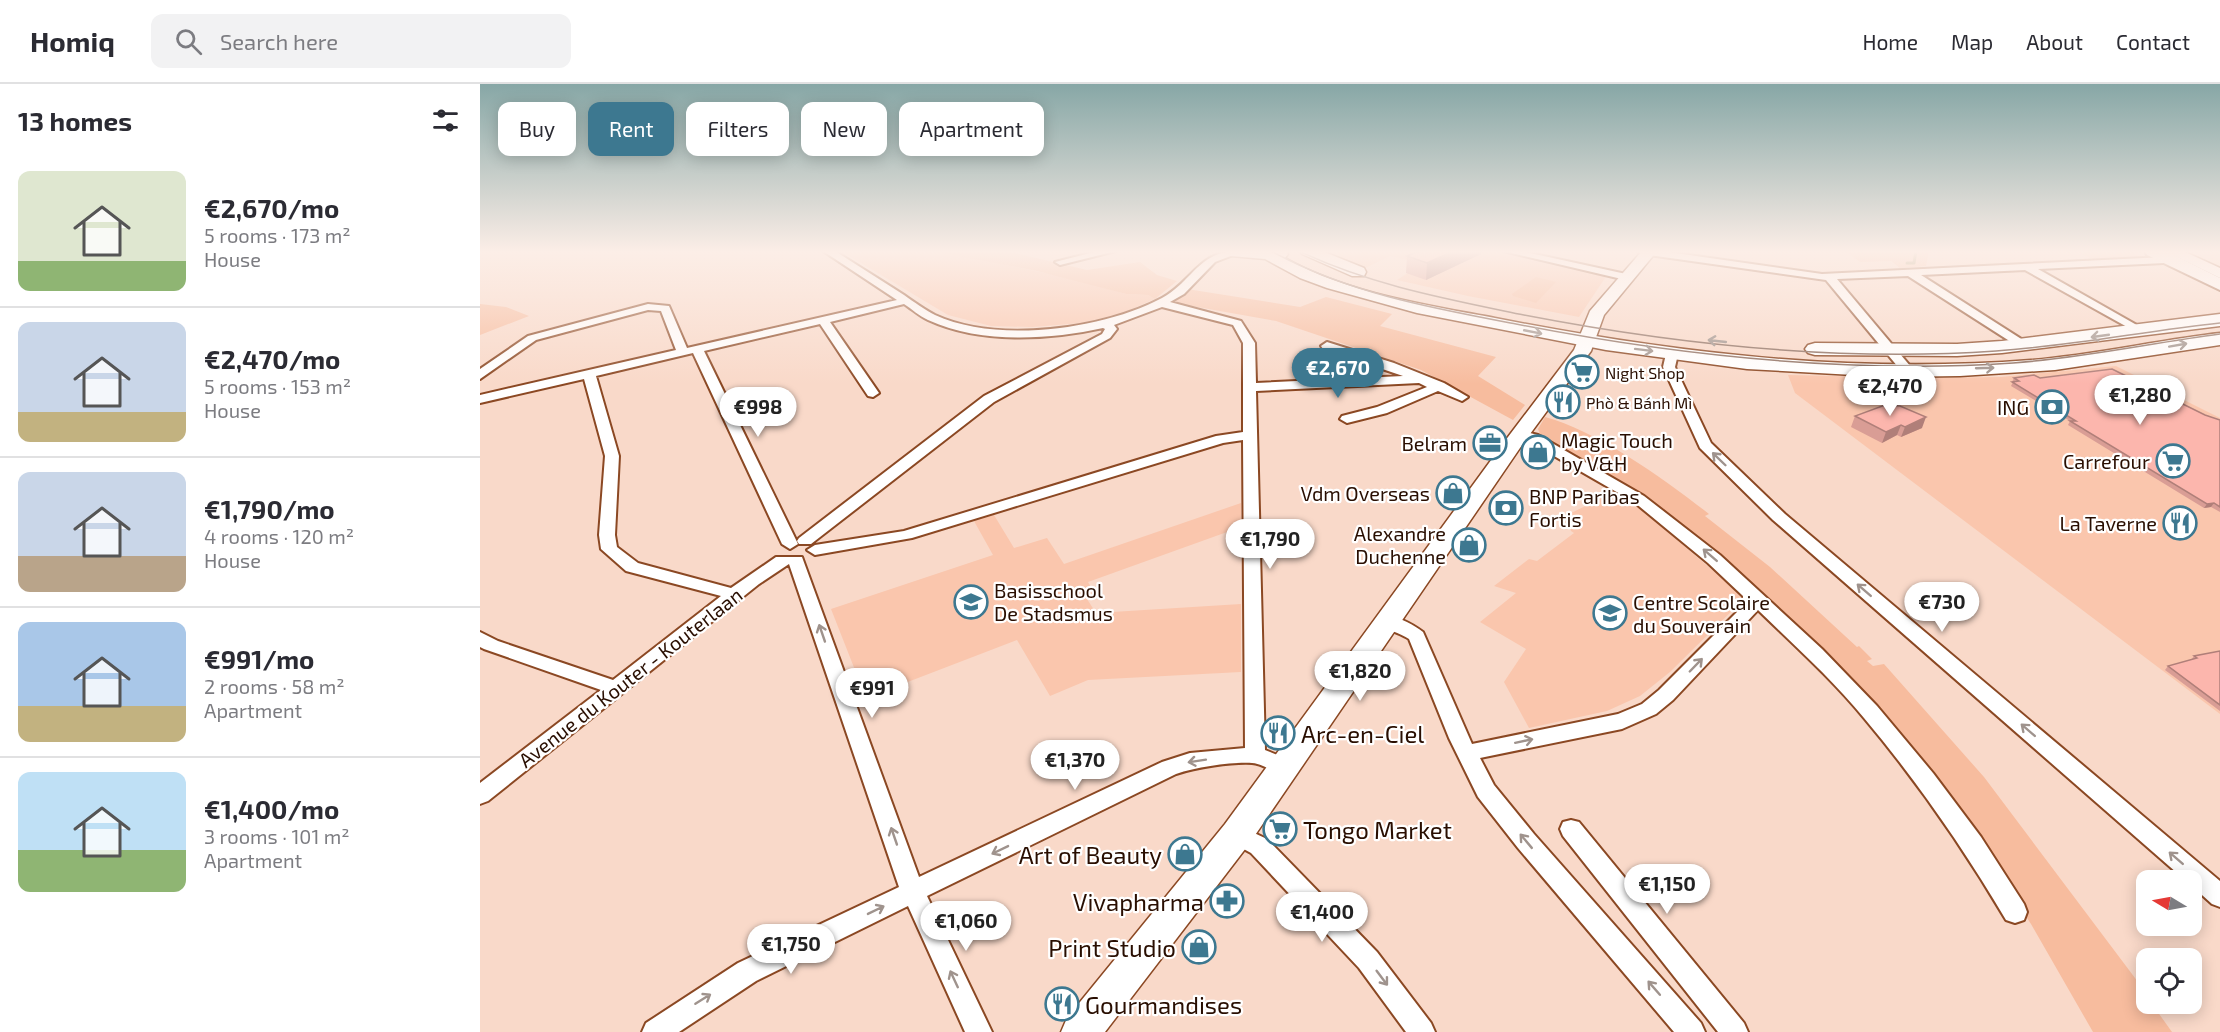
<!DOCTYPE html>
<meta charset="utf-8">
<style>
body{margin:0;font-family:"Exo 2",sans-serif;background:#f2f2f3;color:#2b2b33;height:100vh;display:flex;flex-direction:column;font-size:22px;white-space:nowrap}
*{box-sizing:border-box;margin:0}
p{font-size:20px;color:#7c7c81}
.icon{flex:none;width:33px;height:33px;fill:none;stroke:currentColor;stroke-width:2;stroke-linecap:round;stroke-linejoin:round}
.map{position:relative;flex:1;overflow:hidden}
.sheet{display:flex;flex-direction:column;background:#fff;width:480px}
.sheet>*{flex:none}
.guide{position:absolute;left:18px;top:18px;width:570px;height:54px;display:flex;gap:12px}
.needle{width:39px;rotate:280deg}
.controls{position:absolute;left:1656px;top:786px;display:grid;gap:12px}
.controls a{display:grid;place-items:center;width:66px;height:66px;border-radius:12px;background:#fff;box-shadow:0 3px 15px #0003;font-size:30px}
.price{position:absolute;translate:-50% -51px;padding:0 14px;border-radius:21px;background:#fff;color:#222;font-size:20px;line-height:39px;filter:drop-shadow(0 2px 3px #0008)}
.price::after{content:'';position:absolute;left:50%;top:36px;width:18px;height:14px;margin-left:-9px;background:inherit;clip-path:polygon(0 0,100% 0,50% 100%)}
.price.current{background:#3d7890;color:#fff}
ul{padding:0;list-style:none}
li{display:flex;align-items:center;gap:18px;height:150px;padding:0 18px}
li+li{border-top:2px solid #e1e1e2}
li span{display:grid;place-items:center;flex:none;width:168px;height:120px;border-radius:12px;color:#555}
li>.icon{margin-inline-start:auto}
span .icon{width:72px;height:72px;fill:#fffc;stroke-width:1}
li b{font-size:26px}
h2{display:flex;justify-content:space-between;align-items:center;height:72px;padding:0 18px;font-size:26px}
.chip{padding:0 21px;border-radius:12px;background:#fff;box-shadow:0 3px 15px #0003;font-size:21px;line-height:54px}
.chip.current{background:#3d7890;color:#fff}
header{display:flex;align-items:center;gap:36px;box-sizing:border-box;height:84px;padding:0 30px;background:#fff;border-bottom:2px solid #e1e1e2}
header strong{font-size:28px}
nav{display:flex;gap:33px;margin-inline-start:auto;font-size:21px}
.search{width:420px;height:54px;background:#f2f2f3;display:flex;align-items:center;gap:15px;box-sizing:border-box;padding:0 21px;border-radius:12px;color:#7c7c81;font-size:22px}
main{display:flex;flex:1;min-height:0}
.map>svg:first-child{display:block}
.built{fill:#fac6ad}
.green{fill:#f7bc9e}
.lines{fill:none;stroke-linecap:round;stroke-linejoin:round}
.stream{stroke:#756c2e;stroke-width:3}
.minor-casing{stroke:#8b4823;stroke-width:4}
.secondary-casing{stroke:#8b4823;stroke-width:3}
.primary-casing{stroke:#8b4823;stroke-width:3}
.trunk-casing{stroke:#8b4823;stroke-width:4}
.minor{fill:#fff;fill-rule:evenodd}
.secondary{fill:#fff;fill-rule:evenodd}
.primary{fill:#fff;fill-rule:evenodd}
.trunk{fill:#fff;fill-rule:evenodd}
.tram{stroke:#907264;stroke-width:1.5}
.wall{fill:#d99d95}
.shaded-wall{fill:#b07f79}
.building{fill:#fcb6ad;stroke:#b07f79;stroke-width:1.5}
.oneway{stroke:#9f938d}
.labels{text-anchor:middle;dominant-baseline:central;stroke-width:4.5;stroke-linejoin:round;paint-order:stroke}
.far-poi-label{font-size:16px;fill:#290e01;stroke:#fff;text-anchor:start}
.poi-label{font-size:20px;fill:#290e01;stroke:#fff;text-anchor:end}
.street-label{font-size:20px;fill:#290e01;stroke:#fff}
.near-poi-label{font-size:24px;fill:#290e01;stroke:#fff;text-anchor:start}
</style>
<header>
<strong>Homiq</strong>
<div class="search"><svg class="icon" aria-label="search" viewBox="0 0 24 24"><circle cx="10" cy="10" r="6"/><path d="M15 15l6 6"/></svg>Search here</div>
<nav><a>Home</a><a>Map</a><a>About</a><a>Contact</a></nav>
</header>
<main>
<section class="sheet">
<h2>13 homes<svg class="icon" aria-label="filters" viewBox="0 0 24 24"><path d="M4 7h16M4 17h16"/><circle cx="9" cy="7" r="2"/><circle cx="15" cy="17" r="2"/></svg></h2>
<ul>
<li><span style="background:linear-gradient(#dfe7d0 75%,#8fb573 0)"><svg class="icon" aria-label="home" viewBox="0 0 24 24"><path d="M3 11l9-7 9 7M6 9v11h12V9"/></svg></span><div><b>€2,670/mo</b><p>5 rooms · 173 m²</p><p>House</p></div></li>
<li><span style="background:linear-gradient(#c9d6e8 75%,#c2b280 0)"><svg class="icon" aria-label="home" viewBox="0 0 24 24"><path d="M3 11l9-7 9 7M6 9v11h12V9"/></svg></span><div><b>€2,470/mo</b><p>5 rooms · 153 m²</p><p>House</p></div></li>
<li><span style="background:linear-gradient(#c9d6e8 70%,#b9a48a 0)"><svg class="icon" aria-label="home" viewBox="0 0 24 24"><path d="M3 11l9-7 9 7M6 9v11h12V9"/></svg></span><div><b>€1,790/mo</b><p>4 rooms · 120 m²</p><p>House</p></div></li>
<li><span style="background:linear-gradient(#a9c7e8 70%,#c2b280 0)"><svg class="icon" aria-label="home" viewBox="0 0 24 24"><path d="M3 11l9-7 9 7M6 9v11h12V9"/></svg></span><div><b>€991/mo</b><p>2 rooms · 58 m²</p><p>Apartment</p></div></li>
<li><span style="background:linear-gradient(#bfe0f5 65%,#8fb573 0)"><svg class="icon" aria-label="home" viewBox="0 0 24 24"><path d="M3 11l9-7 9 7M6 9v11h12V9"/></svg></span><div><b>€1,400/mo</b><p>3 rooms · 101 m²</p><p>Apartment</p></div></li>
</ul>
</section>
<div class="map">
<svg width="1740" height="948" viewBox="0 0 1740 948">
<rect width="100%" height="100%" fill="#f9d9c9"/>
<path class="built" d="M 361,167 L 460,167 L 589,194 L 646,210 L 668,211 L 675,215 L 643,229 L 602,239 L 552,243 L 511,242 L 468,231 Z
M 842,167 L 1016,167 L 1127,191 L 1099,233 L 988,212 L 917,196 L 954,172 L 934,177 L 910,172 L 883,185 L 851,173 Z
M 1596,167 L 1648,167 L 1663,174 L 1616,177 Z
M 1636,282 L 1740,334 L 1740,630 L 1315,309 L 1308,291 L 1446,294 L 1521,293 Z
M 1134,408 L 1163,427 L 1265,514 L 1190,588 L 1160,612 L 1127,627 L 1049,644 L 1024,598 L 1046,565 L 1000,538 L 1036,509 L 1014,502 L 1049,475 L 1057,477 L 1094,449 L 1091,447 L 1085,432 Z
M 761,419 L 761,443 L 608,498 L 616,512 L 607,515 L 616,529 L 761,520 L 761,588 L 608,596 L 570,612 L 537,556 L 386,614 L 351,525 L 513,471 L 494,437 L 514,431 L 534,464 L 567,454 L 584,480 Z"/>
<path class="green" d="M 453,167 L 526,167 L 607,186 L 660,178 L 677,191 L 697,197 L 675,215 L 668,211 L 646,210 L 557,187 Z
M 1370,167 L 1461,167 L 1449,167 L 1446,182 L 1420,184 L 1411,177 L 1380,178 L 1367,168 Z
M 1056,193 L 1076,198 L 1056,219 L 1033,212 L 1032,210 Z
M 707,205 L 820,223 L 846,213 L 912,230 L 900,242 L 1016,273 L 998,292 L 1045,321 L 1033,336 L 941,286 L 796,237 L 689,218 Z
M 0,220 L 26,223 L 49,232 L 0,251 Z
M 1065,333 C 1116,346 1187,397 1229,430 L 1225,432 L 1290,483 L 1377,563 L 1379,562 L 1392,575 L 1387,577 L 1393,582 L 1404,580 L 1504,693 L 1655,894 L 1666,911 L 1666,920 L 1672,920 L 1692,948 L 1613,948 L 1551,840 L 1500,763 L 1414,651 L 1164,413 L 1060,350 L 1058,345 Z"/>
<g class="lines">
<path class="stream" d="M 1427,179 L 1434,179 L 1436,167"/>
<defs>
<path id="minor" d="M 343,167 L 355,167 C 378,182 401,196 424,211 C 434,218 445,226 455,231 C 518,260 624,245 682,214 C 712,198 719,167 757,167 L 756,170 L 735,178 L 704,210 L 690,218 L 761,237 L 775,259 L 776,299 L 923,292 L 843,265 L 841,262 L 847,258 L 914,279 L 964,299 L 988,313 L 982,317 L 958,307 L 907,329 L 867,339 L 860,335 L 862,332 L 897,323 L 947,303 L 939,299 L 776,307 L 785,666 L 812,677 L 816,683 L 812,689 C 797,694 787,680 772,679 C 751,678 717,683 696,690 L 447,812 L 512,948 L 485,948 L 428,822 L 276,897 L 199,948 L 162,948 L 166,939 L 258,879 L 419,803 L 309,480 L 279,500 L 8,717 L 0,720 L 0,699 L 121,606 L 4,565 L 0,563 L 0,548 L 18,557 L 133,596 L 241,512 L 146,487 L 121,465 L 119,451 L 125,372 L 104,295 L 0,319 L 0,311 L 196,266 L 181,227 L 168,226 L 56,256 L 0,295 L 0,285 L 48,252 L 168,220 L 189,222 L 207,264 L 417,216 ZM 424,220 C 432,225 439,232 448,236 C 500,260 568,256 623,244 L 625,245 L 622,250 L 504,312 L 319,454 L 317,457 L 319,460 L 331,460 L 514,318 L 630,254 L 637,245 L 634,241 L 682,223 L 753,241 L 763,259 L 763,348 L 736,352 L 424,447 L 335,461 L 327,466 L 335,471 L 432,454 L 743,359 L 763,356 L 765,664 L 710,669 L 682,678 L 439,793 L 322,473 L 296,473 L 251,504 L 158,479 L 137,463 L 135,451 L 139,372 L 116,292 L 213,269 L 302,460 L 310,465 L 318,460 L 224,267 L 340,240 L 388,312 L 393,313 L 399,309 L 350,238 Z
M 618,167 L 636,167 L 580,181 L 575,178 Z
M 1023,167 L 1041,167 L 1146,190 L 1151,193 L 1146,196 Z
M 1157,167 L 1181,167 L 1342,190 L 1684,173 L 1689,176 L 1684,179 L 1558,185 L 1662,244 L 1662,248 L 1658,249 L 1545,186 L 1441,191 L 1546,258 L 1548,261 L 1542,265 L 1428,192 L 1357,195 L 1431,283 L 1433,286 L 1431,289 L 1423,289 L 1346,196 L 1162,170 Z
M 1192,266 L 1198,270 L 1195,283 L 1231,359 L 1305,430 L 1740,797 L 1740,823 L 1732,820 L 1712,802 L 1712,796 L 1705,796 L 1293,436 L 1220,364 L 1183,283 L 1186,270 Z
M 1042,347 L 1058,351 L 1164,412 L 1240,471 L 1342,565 L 1397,622 L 1453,689 L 1501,753 L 1544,820 L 1547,828 L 1544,836 L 1535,839 L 1526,836 C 1484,765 1437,697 1384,634 C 1352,595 1314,561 1278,526 L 1193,616 L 1176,630 L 1142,645 L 1000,674 L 1014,701 L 1054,750 L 1221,939 L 1225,948 L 1194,948 L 1038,764 L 998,713 L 969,654 L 929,555 C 921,549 904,546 899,538 L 902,534 C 916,530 932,540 943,548 L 992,660 L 1138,630 L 1162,620 L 1179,606 L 1263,522 L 1263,512 L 1228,479 L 1154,418 L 1048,357 L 1037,354 L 1035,351 L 1037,348 Z
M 1091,736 L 1099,738 L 1264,939 L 1268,948 L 1238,948 L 1083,752 L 1080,745 L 1083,738 Z
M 757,741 L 787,755 L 897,868 L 951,939 L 955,948 L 926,948 L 879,884 L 771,769 L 749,757 L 746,750 L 749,743 Z"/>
<path id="secondary" d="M 1162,167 L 1177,167 L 1124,231 L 1111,267 L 1042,361 L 769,760 L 625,948 L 581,948 L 587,934 L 745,740 L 1028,353 L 1094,266 L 1110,227 Z
M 1685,167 L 1703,167 L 1740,184 L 1740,194 Z"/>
<path id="primary" d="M 743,167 L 806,167 L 808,170 L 805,174 C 866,209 947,221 1015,234 C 1192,269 1371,290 1551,276 C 1615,271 1677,256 1740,249 L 1740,261 L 1575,286 L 1480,292 L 1409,293 L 1267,285 L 1126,266 L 937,229 L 847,204 L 820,194 L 785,175 L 751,172 Z
M 820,167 L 842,167 L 884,184 L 886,188 L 884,192 L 872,192 L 822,170 Z
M 1740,230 L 1740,242 L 1522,269 L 1477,272 L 1335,271 L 1328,269 L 1325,265 L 1328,261 L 1335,259 L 1477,260 L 1522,257 Z"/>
<path id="trunk" d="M 1665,167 L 1686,167 L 1740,194 L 1740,206 L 1667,171 Z"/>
</defs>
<use href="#minor" class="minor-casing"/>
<use href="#secondary" class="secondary-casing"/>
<use href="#primary" class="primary-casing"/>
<use href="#trunk" class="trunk-casing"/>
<use href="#minor" class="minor"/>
<use href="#secondary" class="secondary"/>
<use href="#primary" class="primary"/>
<use href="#trunk" class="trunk"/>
<path class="tram" d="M 791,167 C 868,209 951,224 1036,240 C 1199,272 1367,290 1533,279 C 1603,274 1671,259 1740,250
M 819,167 C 890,201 967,215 1044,231 C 1199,261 1358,278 1516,267 C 1591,262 1665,247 1740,239"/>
</g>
<path class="wall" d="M 1001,170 L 946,196 L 926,189 L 927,172 Z
M 1534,294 L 1560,294 L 1725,331 L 1740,336 L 1740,428 L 1731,423 L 1724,424 L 1588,341 L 1590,337 L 1531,302 L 1533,298 L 1532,298 Z
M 1375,332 L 1442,344 L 1421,353 L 1417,351 L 1402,359 L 1371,343 Z
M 1740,567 L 1740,627 L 1685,586 L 1688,582 L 1711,576 L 1714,572 Z"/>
<path class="shaded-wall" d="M 973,167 L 1001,167 L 1001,170 L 946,196 L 947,179 Z
M 1446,333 L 1442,344 L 1421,353 L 1425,343 Z
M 1421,341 L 1417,351 L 1402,359 L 1406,348 Z
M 1734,419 L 1731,423 L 1724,424 L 1727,420 Z"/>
<path class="building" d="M 939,167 L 973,167 L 947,179 L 927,172 Z
M 1632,285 L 1725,331 L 1740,336 L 1740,423 L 1734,419 L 1727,420 L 1590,337 L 1596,337 L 1532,298 L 1539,297 L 1534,294 L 1554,291 L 1560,294 Z
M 1405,321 L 1420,322 L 1446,333 L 1425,343 L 1421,341 L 1406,348 L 1375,332 Z
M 1740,567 L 1740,621 L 1688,582 L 1717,574 L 1714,572 Z"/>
<defs><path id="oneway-shaft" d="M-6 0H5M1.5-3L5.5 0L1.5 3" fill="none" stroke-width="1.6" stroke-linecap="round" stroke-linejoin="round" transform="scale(1.5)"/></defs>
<g class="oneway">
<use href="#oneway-shaft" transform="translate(1053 248) rotate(11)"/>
<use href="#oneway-shaft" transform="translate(1620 252) rotate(172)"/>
<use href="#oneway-shaft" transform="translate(1237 257) rotate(-174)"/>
<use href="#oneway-shaft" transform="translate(1698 261) rotate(-10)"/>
<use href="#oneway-shaft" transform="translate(1164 266) rotate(7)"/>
<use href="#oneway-shaft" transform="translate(1505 284) rotate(-2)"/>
<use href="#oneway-shaft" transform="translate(1239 375) rotate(-136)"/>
<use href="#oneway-shaft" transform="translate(1230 471) rotate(-139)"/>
<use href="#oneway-shaft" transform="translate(1384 506) rotate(-139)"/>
<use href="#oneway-shaft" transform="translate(342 549) rotate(-109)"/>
<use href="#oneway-shaft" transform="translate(1216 581) rotate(-46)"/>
<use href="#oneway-shaft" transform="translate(1548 646) rotate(-139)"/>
<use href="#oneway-shaft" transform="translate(1044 657) rotate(-12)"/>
<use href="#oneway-shaft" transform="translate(717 677) rotate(171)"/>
<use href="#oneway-shaft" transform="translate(414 752) rotate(-109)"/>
<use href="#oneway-shaft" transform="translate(1046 757) rotate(-130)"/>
<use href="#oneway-shaft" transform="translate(520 766) rotate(154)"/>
<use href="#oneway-shaft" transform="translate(1696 774) rotate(-139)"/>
<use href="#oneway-shaft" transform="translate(396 826) rotate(-26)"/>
<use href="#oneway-shaft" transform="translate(902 894) rotate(53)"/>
<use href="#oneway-shaft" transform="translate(474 895) rotate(-115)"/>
<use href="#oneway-shaft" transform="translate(1174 904) rotate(-131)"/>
<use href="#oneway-shaft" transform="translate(223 915) rotate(-32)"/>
</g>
<linearGradient id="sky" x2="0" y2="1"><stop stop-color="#87a7a6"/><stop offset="0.56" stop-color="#fceee7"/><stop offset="1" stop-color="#fceee7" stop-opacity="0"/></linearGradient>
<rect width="1740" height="300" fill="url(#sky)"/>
<defs>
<symbol id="supermarket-ring" viewBox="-11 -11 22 22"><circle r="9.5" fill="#fff" stroke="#3d7890" stroke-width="1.5"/><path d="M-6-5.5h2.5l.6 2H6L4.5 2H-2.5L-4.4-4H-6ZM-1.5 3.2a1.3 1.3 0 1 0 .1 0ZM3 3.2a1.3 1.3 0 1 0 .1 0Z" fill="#3d7890"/></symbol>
<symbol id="restaurant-ring" viewBox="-11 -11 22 22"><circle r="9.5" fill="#fff" stroke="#3d7890" stroke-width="1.5"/><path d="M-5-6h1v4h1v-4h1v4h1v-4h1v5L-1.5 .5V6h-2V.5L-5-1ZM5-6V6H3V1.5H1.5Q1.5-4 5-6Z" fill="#3d7890"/></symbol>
<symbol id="bank-ring" viewBox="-11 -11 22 22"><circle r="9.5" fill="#fff" stroke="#3d7890" stroke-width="1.5"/><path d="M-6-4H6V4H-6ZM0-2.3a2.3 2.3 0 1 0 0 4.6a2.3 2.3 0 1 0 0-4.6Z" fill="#3d7890"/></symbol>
<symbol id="office-ring" viewBox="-11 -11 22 22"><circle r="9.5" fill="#fff" stroke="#3d7890" stroke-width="1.5"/><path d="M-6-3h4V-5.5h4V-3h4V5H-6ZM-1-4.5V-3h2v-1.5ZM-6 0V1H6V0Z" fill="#3d7890"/></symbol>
<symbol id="shop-ring" viewBox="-11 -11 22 22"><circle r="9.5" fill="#fff" stroke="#3d7890" stroke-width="1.5"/><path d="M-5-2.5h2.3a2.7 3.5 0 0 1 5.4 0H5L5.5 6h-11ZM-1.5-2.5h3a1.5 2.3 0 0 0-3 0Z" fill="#3d7890"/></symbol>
<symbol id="school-ring" viewBox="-11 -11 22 22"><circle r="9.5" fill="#fff" stroke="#3d7890" stroke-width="1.5"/><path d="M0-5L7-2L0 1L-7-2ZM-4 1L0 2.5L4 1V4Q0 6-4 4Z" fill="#3d7890"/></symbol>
<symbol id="pharmacy-ring" viewBox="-11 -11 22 22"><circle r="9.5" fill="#fff" stroke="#3d7890" stroke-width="1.5"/><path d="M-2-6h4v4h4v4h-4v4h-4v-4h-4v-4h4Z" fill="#3d7890"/></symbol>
</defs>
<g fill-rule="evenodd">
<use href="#supermarket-ring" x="1083" y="269" width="38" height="38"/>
<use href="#restaurant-ring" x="1064" y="299" width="38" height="38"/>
<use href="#bank-ring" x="1553" y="304" width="38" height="38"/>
<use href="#office-ring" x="991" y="340" width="38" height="38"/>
<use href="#shop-ring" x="1039" y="349" width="38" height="38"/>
<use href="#supermarket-ring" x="1674" y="358" width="38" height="38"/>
<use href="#shop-ring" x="954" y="390" width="38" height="38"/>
<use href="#bank-ring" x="1007" y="405" width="38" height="38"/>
<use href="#restaurant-ring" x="1681" y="420" width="38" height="38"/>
<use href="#shop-ring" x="970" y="442" width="38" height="38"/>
<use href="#school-ring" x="472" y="499" width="38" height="38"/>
<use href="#school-ring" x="1111" y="510" width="38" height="38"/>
<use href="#restaurant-ring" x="779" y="630" width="38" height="38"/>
<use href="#supermarket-ring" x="781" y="726" width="38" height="38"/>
<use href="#shop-ring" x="686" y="751" width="38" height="38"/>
<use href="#pharmacy-ring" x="728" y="798" width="38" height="38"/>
<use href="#shop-ring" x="700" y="844" width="38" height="38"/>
<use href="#restaurant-ring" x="563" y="901" width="38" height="38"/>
</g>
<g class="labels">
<g class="far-poi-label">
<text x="1125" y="288">Night Shop</text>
<text x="1106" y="318">Phò &amp; Bánh Mì</text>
</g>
<g class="poi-label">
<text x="1549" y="323">ING</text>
<text x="1081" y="356" text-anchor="start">Magic Touch<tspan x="1081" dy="23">by V&amp;H</tspan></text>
<text x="987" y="359">Belram</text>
<text x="1670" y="377">Carrefour</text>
<text x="950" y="409">Vdm Overseas</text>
<text x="1049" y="412" text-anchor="start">BNP Paribas<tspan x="1049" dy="23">Fortis</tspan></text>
<text x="1677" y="439">La Taverne</text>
<text x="966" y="449">Alexandre<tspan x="966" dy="23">Duchenne</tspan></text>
<text x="514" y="506" text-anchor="start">Basisschool<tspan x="514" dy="23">De Stadsmus</tspan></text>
<text x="1153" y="518" text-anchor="start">Centre Scolaire<tspan x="1153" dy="23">du Souverain</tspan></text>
</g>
<g class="street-label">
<text transform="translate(150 593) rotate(-38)">Avenue du Kouter - Kouterlaan</text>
</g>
<g class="near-poi-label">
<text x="821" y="649">Arc-en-Ciel</text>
<text x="823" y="745">Tongo Market</text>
<text x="682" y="770" text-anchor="end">Art of Beauty</text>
<text x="724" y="817" text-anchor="end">Vivapharma</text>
<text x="696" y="863" text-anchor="end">Print Studio</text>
<text x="605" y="920">Gourmandises</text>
</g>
</g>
</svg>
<div class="controls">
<a><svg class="needle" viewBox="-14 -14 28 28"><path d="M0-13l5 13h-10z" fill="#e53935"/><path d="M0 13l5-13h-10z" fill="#7c7c81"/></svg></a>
<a><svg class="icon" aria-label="locate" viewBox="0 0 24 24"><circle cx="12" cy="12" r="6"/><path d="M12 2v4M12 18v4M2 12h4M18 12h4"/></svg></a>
</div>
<b class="price current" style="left:858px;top:315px">€2,670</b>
<b class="price" style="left:1410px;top:333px">€2,470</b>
<b class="price" style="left:1660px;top:342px">€1,280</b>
<b class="price" style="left:278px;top:354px">€998</b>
<b class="price" style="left:790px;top:486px">€1,790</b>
<b class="price" style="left:1462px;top:549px">€730</b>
<b class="price" style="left:880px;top:618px">€1,820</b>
<b class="price" style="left:392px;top:635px">€991</b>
<b class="price" style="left:595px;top:707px">€1,370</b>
<b class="price" style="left:1187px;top:831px">€1,150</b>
<b class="price" style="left:842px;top:859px">€1,400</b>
<b class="price" style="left:486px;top:868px">€1,060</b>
<b class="price" style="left:311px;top:891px">€1,750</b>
<div class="guide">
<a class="chip">Buy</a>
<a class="chip current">Rent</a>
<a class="chip">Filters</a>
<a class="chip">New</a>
<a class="chip">Apartment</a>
</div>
</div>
</main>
